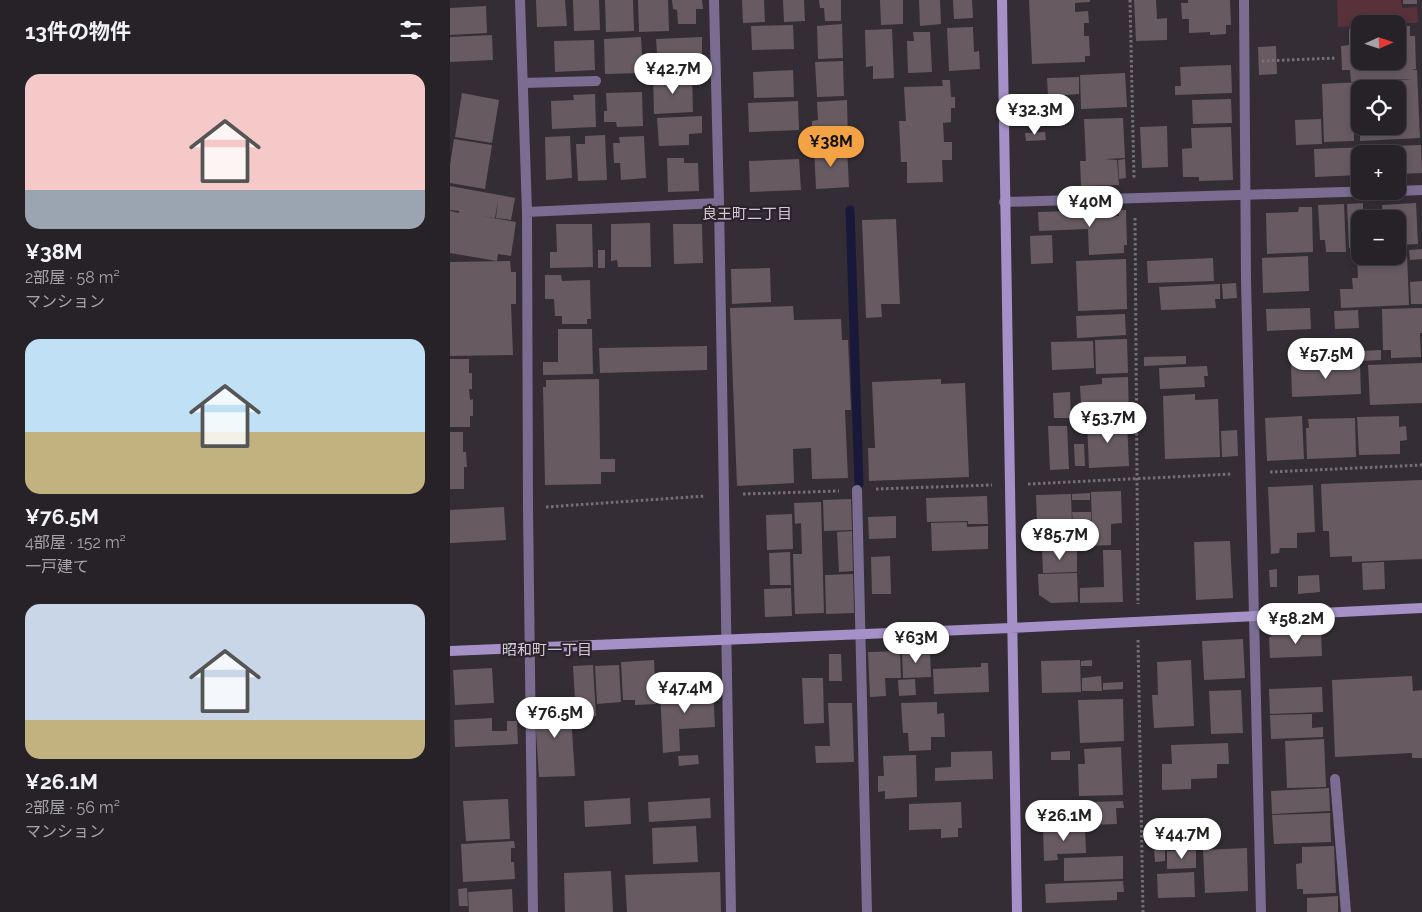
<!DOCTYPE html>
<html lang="ja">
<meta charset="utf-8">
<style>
body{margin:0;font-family:Raleway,"Noto Sans JP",sans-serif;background:#332f34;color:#f1f3f6;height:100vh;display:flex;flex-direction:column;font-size:19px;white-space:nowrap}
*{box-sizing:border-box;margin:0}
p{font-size:16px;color:#a4a4a8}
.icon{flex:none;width:28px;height:28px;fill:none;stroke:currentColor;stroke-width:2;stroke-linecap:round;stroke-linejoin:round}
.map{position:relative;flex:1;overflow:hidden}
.details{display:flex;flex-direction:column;background:#272228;width:450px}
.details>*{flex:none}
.needle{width:32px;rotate:87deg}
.tools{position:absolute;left:901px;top:15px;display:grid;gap:10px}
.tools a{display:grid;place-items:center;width:55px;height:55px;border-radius:10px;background:#272228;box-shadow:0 2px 8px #0003,0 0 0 1px #433f45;font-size:25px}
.price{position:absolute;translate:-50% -42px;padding:0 11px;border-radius:18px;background:#fff;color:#222;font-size:16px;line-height:32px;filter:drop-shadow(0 1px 2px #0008)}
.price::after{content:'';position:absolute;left:50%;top:30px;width:15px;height:11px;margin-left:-8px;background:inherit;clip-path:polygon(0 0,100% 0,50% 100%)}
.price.selected{background:#f4a344;color:#111}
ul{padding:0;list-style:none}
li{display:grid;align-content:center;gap:10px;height:265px;padding:0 25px}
li span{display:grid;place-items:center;height:155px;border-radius:15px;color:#555}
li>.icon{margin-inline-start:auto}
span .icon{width:90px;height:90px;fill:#fffc;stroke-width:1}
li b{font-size:21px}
h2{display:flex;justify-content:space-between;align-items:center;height:60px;padding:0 25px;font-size:21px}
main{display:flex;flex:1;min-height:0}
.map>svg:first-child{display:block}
.green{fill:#59313b}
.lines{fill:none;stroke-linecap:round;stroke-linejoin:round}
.stream{stroke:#18183b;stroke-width:9}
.building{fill:#675b61}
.path{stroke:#766f77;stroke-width:3;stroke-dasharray:2.5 2.5;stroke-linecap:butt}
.lane{stroke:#7a6d91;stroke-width:10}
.street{stroke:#7a6d91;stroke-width:10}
.secondary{stroke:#a590c8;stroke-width:10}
.labels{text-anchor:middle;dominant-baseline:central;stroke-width:4.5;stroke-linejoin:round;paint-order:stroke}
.neighbourhood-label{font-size:15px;fill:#d5cbd7;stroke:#2a232b}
</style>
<main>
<section class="details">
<h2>13件の物件<svg class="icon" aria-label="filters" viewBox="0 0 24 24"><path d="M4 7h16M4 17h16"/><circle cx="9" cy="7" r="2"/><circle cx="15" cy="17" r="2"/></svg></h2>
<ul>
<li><span style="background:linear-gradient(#f6c9c9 75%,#9aa5b1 0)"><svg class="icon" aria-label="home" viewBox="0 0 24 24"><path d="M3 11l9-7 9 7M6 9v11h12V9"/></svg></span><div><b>¥38M</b><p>2部屋 · 58 m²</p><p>マンション</p></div></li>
<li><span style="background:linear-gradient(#bfe0f5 60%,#c2b280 0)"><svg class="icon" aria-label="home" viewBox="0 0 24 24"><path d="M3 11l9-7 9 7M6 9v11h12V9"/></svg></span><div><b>¥76.5M</b><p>4部屋 · 152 m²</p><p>一戸建て</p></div></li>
<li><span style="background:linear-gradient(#c9d6e8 75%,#c2b280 0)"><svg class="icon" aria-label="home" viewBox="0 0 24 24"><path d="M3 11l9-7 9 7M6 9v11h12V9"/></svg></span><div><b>¥26.1M</b><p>2部屋 · 56 m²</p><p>マンション</p></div></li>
</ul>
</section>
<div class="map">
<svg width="972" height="912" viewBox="0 0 972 912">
<rect width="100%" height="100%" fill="#342d35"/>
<path class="green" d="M 887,0 L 951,0 L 952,8 L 967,7 L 968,23 L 910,24 L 910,26 L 888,27 Z"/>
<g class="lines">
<path class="stream" d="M 400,210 L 409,484"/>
</g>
<path class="building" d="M 86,0 L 115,0 L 117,26 L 87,27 Z
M 123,0 L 149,0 L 150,30 L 124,31 Z
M 155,0 L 183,0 L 184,31 L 156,32 Z
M 188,0 L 218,0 L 219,31 L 189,32 Z
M 222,0 L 252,0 L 253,9 L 246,9 L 246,24 L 228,24 L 227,10 L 223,9 Z
M 292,0 L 314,0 L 315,22 L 293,23 Z
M 333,0 L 354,0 L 355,21 L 334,22 Z
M 369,0 L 391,0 L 391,21 L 375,21 L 374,8 L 370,8 Z
M 430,0 L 453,0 L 453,24 L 431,25 Z
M 469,0 L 490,0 L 491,24 L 470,26 Z
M 503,0 L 522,0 L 523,18 L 504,19 Z
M 579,0 L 640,0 L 640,2 L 625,3 L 625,12 L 638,11 L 639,23 L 634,23 L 634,36 L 639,36 L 640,56 L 635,56 L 635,62 L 582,64 Z
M 684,0 L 706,0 L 707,19 L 717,18 L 717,40 L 686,41 Z
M 738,0 L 780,0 L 781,25 L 776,25 L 776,34 L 760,35 L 760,32 L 739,33 L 739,19 L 732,19 L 731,3 L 738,3 Z
M 953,0 L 967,0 L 967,4 L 953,4 Z
M 36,6 L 37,33 L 0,35 L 0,8 Z
M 392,24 L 393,58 L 368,59 L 367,26 Z
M 343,25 L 344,49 L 302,50 L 301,26 Z
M 960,26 L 960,36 L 965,36 L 966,69 L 961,70 L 967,70 L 970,138 L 910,141 L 910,127 L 904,127 L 904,141 L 874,142 L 872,84 L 932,81 L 932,89 L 910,89 L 910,126 L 948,126 L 948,89 L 943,89 L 943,81 L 962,79 L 901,82 L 900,70 L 892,70 L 891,46 L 899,45 L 899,29 L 910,28 L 910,61 L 948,61 L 948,27 Z
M 523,27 L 524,52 L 529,51 L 530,69 L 499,71 L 497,28 Z
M 442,29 L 444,78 L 423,79 L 423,66 L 416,67 L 415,30 Z
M 463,32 L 480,32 L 482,72 L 458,73 L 457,41 L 464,41 Z
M 42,35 L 43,60 L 0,62 L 0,37 Z
M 191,37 L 193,73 L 155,74 L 154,39 Z
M 252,37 L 252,55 L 238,56 L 238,67 L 208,68 L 206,39 Z
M 144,40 L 145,70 L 105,72 L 104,41 Z
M 826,46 L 827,74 L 809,75 L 808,47 Z
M 393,61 L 394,96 L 367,97 L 365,62 Z
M 781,65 L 782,93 L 725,95 L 725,86 L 731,86 L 730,67 Z
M 343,70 L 344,97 L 304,98 L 303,72 Z
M 675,73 L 677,107 L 631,109 L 630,75 Z
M 242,76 L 243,112 L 204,114 L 203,77 Z
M 629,77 L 629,94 L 598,96 L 597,78 Z
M 492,80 L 500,80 L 501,97 L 505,97 L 505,108 L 501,108 L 501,122 L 493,123 L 494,142 L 502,142 L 502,160 L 492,160 L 493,182 L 457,183 L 457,162 L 451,162 L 449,121 L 456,121 L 454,87 L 493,86 Z
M 192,92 L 193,126 L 167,127 L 166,122 L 154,122 L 154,111 L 157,111 L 156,93 Z
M 12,93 L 49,100 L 42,143 L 5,137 Z
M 145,94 L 146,127 L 102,129 L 101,101 L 124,100 L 123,95 Z
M 781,99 L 782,123 L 743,124 L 742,100 Z
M 397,100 L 398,141 L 362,142 L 362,121 L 368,120 L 367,102 Z
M 348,101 L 349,130 L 299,132 L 298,103 Z
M 576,112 L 594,112 L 595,121 L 576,122 Z
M 252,116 L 252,133 L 239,134 L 239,145 L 209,146 L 207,118 Z
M 673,118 L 675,158 L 654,159 L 667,160 L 669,185 L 631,186 L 630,161 L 636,161 L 634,119 Z
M 871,119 L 872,144 L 846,145 L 845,120 Z
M 717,126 L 718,167 L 692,168 L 690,127 Z
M 781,127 L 783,180 L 749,181 L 749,177 L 733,177 L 732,149 L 742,148 L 741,128 Z
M 595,132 L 596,140 L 576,141 L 575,133 Z
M 155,135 L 157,180 L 128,181 L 126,144 L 135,144 L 135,136 Z
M 120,136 L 122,178 L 96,180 L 95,137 Z
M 194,136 L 196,178 L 171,180 L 170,163 L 164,163 L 163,143 L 170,143 L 169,137 Z
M 4,139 L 42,145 L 35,189 L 0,183 L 0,165 Z
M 971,145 L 972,173 L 948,174 L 948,154 L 910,154 L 910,175 L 865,177 L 864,149 Z
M 397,147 L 399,187 L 366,189 L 364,148 Z
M 217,158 L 234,158 L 234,163 L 248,163 L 249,191 L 218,192 Z
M 349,159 L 351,190 L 300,192 L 299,161 Z
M 675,159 L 676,178 L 669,179 L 668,160 Z
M 0,186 L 65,198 L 61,220 L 46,218 L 48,200 L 45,218 L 32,216 L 66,222 L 61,256 L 48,254 L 47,261 L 0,253 L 0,211 L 9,213 L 9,211 L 0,210 Z
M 913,203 L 913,219 L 910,219 L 910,248 L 899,248 L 897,204 Z
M 966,203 L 968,244 L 948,245 L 948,219 L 933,219 L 932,205 Z
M 894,204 L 896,252 L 876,252 L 875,240 L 870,240 L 868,205 Z
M 849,207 L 862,207 L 863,252 L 817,254 L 816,213 L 848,212 Z
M 651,210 L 651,217 L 669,216 L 669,210 L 676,210 L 677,245 L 674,245 L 674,253 L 639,255 L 638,229 L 589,231 L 588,212 Z
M 446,219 L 450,304 L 431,304 L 432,317 L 416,318 L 412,220 Z
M 200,223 L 201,267 L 168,267 L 167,260 L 161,261 L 161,224 Z
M 106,224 L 142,224 L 143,267 L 100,268 L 100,252 L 107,252 Z
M 223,224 L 252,224 L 253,263 L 224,264 Z
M 602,235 L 603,263 L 581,264 L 580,236 Z
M 972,249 L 972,259 L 960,260 L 959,250 Z
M 148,250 L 155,250 L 155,268 L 148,268 Z
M 948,254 L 957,254 L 959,305 L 891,308 L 890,289 L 903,289 L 902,278 L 908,278 L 907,256 L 948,256 Z
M 858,256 L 859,291 L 813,293 L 812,258 Z
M 763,258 L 764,281 L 698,283 L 697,261 Z
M 676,259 L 677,309 L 628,311 L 626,261 Z
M 60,261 L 61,272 L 66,272 L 66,304 L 61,304 L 63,355 L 0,356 L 0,262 Z
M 320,268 L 321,302 L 282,304 L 281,269 Z
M 95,275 L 111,275 L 112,281 L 140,280 L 141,319 L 137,319 L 137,324 L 112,324 L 112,316 L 105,316 L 104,299 L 95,299 Z
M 972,281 L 972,304 L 961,304 L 960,282 Z
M 786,283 L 787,298 L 773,299 L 772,284 Z
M 770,284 L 770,299 L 765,299 L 766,308 L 711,310 L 709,287 Z
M 343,306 L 344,320 L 391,319 L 392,340 L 398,340 L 401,410 L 395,410 L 398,478 L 362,479 L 361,448 L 343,449 L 344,483 L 287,486 L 280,308 Z
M 860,308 L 861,329 L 817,331 L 816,309 Z
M 972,308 L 972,333 L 970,333 L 971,357 L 941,358 L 941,350 L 933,350 L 932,309 Z
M 908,310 L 909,328 L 885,329 L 884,311 Z
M 675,314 L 676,335 L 627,338 L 626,316 Z
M 108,329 L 142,329 L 143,374 L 93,375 L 93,362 L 108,362 Z
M 677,339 L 678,373 L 646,374 L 645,340 Z
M 643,341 L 644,368 L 602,370 L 601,342 Z
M 257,346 L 257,370 L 150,373 L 149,348 Z
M 931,350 L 931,360 L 911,361 L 910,351 Z
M 736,356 L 736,364 L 694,366 L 694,357 Z
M 0,359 L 19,359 L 19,373 L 22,373 L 22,389 L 19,389 L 20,400 L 23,399 L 23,416 L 20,416 L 20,427 L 0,427 Z
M 910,363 L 911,394 L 842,397 L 841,365 Z
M 972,363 L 972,403 L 920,405 L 918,365 Z
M 757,366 L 758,376 L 754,376 L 755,387 L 710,389 L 709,368 Z
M 678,377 L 679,417 L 632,419 L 630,386 L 652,384 L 652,378 Z
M 149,379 L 150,459 L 165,459 L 165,472 L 151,472 L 151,484 L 95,485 L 93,387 L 96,387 L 96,380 Z
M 491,379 L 491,384 L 515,383 L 519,477 L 419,481 L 418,448 L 425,448 L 422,382 Z
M 620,392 L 621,418 L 604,418 L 603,393 Z
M 745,394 L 745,400 L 768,399 L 770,457 L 715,459 L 713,396 Z
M 852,416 L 854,459 L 817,461 L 815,418 Z
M 949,416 L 949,427 L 956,426 L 957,440 L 950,441 L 950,454 L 909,455 L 907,417 Z
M 905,418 L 906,457 L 857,459 L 856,428 L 859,428 L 858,419 Z
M 677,421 L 679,466 L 639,468 L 637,422 Z
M 598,426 L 617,426 L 619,469 L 600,470 Z
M 787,430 L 788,456 L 772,457 L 771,431 Z
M 0,432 L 13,432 L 13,452 L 16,452 L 17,467 L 14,467 L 14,489 L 0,489 Z
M 624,444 L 634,444 L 635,466 L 625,466 Z
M 972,480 L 972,559 L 902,562 L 902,556 L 880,557 L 879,531 L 873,531 L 871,484 Z
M 863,485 L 865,532 L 847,533 L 847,548 L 830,548 L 829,553 L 821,554 L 818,487 Z
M 671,491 L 672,523 L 661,524 L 661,545 L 595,548 L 594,527 L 642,525 L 641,492 Z
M 640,493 L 640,500 L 622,500 L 622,494 Z
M 621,494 L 622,524 L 587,525 L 586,495 Z
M 537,496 L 538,524 L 518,524 L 518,521 L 477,522 L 476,498 Z
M 401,499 L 402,530 L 374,531 L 373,500 Z
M 371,502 L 374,613 L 345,614 L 343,554 L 352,554 L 351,523 L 345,524 L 344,503 Z
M 54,507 L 56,540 L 0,543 L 0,510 Z
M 622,512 L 641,512 L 641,524 L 623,524 Z
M 342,514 L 343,549 L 317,550 L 316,515 Z
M 446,516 L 446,538 L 419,539 L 418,517 Z
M 517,522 L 517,527 L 538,526 L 538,549 L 482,551 L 481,523 Z
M 402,531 L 403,571 L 389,572 L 387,532 Z
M 780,541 L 783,598 L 746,600 L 744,542 Z
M 627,549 L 627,572 L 593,573 L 592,550 Z
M 653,550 L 671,550 L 673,602 L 630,603 L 630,588 L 654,587 Z
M 340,552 L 341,585 L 320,585 L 319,553 Z
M 440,556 L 441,594 L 422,594 L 421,557 Z
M 934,562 L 935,589 L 913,590 L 912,563 Z
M 827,569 L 827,587 L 820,587 L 819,570 Z
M 627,573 L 628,602 L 601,603 L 589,595 L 588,574 Z
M 403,574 L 404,613 L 376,614 L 375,575 Z
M 869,575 L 870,592 L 848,594 L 848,576 Z
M 341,588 L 342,616 L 315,617 L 314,589 Z
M 871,632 L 872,656 L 820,658 L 819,638 L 824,633 Z
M 793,639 L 795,678 L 754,680 L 752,641 Z
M 480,650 L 481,677 L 453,678 L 452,651 Z
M 450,651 L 451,678 L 435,678 L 436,696 L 420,697 L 418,652 Z
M 379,654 L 391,654 L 392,681 L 379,681 Z
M 204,660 L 206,704 L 185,705 L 185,700 L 173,700 L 171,662 Z
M 630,660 L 631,692 L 592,693 L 591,661 Z
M 642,660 L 642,666 L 631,666 L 631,661 Z
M 741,660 L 744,726 L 704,728 L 702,695 L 708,695 L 707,662 Z
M 531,663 L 538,663 L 539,692 L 484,694 L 483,669 L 531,667 Z
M 143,665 L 146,716 L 126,717 L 123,666 Z
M 169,665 L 171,702 L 147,704 L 145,666 Z
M 42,668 L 44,703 L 5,705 L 3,670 Z
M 651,676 L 652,691 L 632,691 L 632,678 Z
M 962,676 L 963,691 L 972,690 L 972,758 L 962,758 L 962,753 L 885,757 L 882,680 Z
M 352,678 L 373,678 L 374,723 L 354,724 Z
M 465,679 L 466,695 L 449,696 L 448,680 Z
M 673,682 L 673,689 L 653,690 L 653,683 Z
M 872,687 L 873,712 L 820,714 L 819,689 Z
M 263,688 L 265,727 L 229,729 L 230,751 L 213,753 L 210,691 Z
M 791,690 L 793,733 L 761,734 L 759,691 Z
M 673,699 L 674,741 L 630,743 L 628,700 Z
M 120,700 L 125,776 L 89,777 L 84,702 Z
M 487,702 L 487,714 L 494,713 L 495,737 L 481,737 L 481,750 L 459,751 L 458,733 L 453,733 L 451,703 Z
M 378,703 L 402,703 L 404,762 L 366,763 L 365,746 L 380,746 Z
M 862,714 L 862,728 L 873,727 L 873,737 L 821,739 L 820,715 Z
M 42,718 L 42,731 L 57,731 L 57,721 L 67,721 L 68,744 L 5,747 L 4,720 Z
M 874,739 L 876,787 L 837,788 L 835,741 Z
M 778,743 L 779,764 L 767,764 L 767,778 L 741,779 L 741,789 L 712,790 L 712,764 L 722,764 L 721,745 Z
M 671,747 L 673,795 L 629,796 L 628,764 L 635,764 L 634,749 Z
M 542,751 L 543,779 L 485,781 L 485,768 L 501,767 L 501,752 Z
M 620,751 L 620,760 L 601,760 L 601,752 Z
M 248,755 L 249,764 L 229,766 L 228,756 Z
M 466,755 L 467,797 L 435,799 L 435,791 L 428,792 L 428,776 L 434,776 L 433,756 Z
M 879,788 L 880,811 L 822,814 L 821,791 Z
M 180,798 L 181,824 L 135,827 L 134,801 Z
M 260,798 L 261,818 L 199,822 L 198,802 Z
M 58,799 L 60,839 L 16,841 L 13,801 Z
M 673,801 L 674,808 L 666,808 L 667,824 L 610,826 L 609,803 Z
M 511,802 L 512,828 L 508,828 L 508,837 L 491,838 L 491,829 L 459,830 L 459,804 Z
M 603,803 L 604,813 L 591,813 L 590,804 Z
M 880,813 L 881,842 L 824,844 L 822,815 Z
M 246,826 L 248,862 L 203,864 L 202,828 Z
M 635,827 L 636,853 L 607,854 L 608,860 L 594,861 L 593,829 Z
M 64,841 L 65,848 L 61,848 L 61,862 L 64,862 L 65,879 L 13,882 L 11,844 Z
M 884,846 L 886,893 L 853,894 L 853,889 L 847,889 L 846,864 L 852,863 L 852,847 Z
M 797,848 L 798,891 L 755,893 L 753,850 Z
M 704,850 L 715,850 L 715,861 L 705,862 Z
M 746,850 L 746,868 L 717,869 L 717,851 Z
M 673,856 L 673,879 L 614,881 L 614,858 Z
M 161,871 L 163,912 L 115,912 L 114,873 Z
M 270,872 L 271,912 L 177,912 L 175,875 Z
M 744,872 L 745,897 L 708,898 L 707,874 Z
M 673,881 L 674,892 L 667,892 L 667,900 L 596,903 L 595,884 Z
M 17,888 L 18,906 L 9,906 L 8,889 Z
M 62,889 L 63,912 L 19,912 L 18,892 Z
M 888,896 L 888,912 L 857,912 L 857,898 Z"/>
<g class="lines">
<path class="path" d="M 680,0 L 684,179
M 812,61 L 887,58
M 685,218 L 688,604
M 820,472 L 972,465
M 578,484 L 782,474
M 426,489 L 542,485
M 293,494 L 389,491
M 96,507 L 255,496
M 688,640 L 693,912"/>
<path class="lane" d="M 73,83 L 146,81
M 885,779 L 896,912"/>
<path class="street" d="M 70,0 L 77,212 L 78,508 L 83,912
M 264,0 L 269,203 L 281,912
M 794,0 L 796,280 L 811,912
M 948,191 L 972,190
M 554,202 L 926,191
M 77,212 L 269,203
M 407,490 L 417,912"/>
<path class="secondary" d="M 552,0 L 567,912
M 0,651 L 561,628 L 972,608"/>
</g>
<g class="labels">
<g class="neighbourhood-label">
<text x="297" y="214">良王町二丁目</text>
<text x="97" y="650">昭和町一丁目</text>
</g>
</g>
</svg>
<div class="tools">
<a><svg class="needle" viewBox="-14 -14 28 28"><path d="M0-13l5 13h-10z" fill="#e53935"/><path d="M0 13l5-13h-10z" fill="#a4a4a8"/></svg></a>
<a><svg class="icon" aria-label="locate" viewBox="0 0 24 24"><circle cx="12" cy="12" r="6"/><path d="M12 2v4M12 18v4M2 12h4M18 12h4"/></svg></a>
<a>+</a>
<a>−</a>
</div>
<b class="price" style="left:223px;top:95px">¥42.7M</b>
<b class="price" style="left:585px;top:136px">¥32.3M</b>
<b class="price selected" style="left:381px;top:168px">¥38M</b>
<b class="price" style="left:640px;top:228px">¥40M</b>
<b class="price" style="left:876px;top:380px">¥57.5M</b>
<b class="price" style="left:658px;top:444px">¥53.7M</b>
<b class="price" style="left:610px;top:561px">¥85.7M</b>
<b class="price" style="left:846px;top:645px">¥58.2M</b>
<b class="price" style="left:466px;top:664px">¥63M</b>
<b class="price" style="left:235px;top:714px">¥47.4M</b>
<b class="price" style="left:105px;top:739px">¥76.5M</b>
<b class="price" style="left:614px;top:842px">¥26.1M</b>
<b class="price" style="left:732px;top:860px">¥44.7M</b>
</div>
</main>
